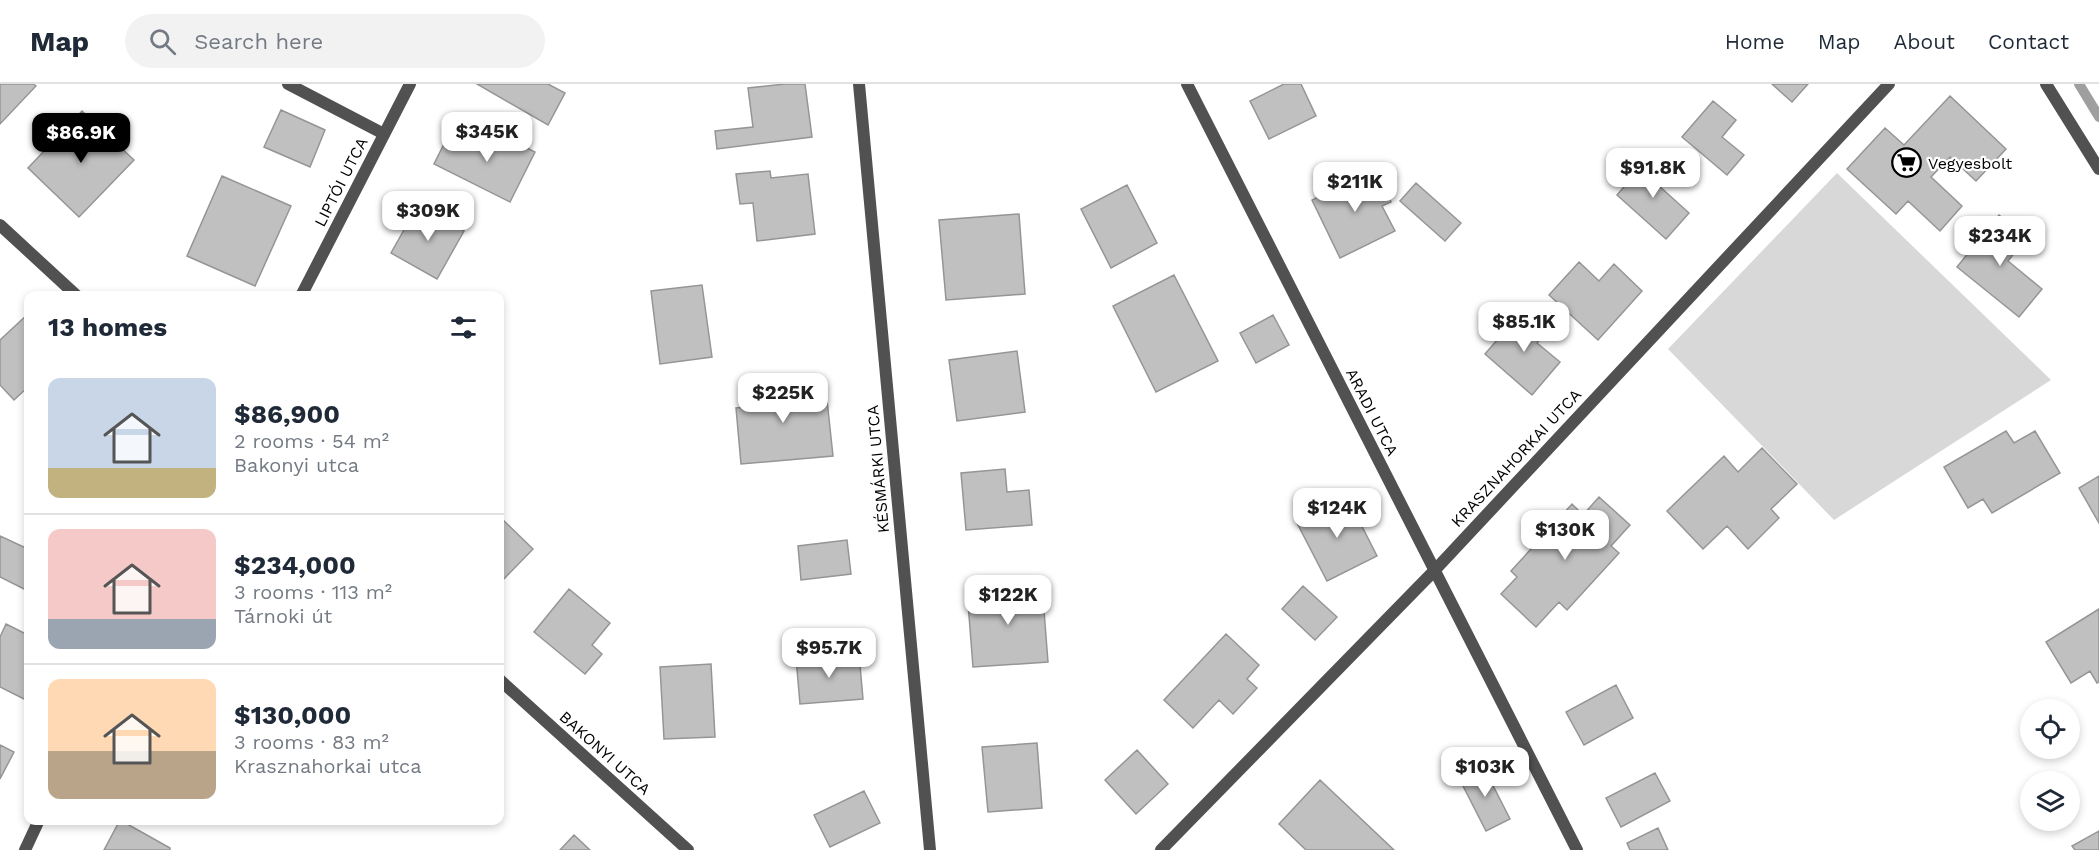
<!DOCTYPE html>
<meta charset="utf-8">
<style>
body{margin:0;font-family:"Work Sans",sans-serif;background:#f2f2f3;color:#1f2937;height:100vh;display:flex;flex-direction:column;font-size:22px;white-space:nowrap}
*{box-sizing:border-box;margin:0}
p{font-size:20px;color:#747a83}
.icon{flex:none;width:33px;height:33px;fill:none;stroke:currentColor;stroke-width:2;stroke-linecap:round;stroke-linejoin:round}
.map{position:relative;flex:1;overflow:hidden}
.details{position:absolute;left:24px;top:207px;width:480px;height:534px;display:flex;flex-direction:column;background:#fff;border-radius:12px;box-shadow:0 3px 9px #0003}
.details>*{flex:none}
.tools{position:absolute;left:2020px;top:615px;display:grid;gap:12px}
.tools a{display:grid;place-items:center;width:60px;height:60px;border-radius:50%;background:#fff;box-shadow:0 3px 9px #0003;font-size:30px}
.price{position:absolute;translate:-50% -51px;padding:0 14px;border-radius:12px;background:#fff;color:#222;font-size:20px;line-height:39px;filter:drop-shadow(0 2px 3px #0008)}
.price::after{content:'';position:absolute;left:50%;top:36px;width:18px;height:14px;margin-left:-9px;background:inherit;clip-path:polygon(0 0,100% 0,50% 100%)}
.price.active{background:#000;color:#fff}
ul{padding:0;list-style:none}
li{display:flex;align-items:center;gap:18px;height:150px;padding:0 24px}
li+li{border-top:2px solid #e0e1e3}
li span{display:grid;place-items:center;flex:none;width:168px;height:120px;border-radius:12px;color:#555}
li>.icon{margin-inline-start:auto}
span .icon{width:72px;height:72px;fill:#fffc;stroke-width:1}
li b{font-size:26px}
h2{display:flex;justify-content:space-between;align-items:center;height:72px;padding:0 24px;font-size:26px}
header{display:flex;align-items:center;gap:36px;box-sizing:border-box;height:84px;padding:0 30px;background:#fff;border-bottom:2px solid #e0e1e3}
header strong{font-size:28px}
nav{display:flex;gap:33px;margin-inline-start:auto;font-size:21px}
.search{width:420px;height:54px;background:#f2f2f3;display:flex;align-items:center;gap:15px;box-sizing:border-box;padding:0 21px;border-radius:33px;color:#747a83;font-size:22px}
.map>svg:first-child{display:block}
.green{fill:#d8d8d8}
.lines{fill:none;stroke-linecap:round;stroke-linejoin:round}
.stream{stroke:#9f9f9f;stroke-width:10}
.building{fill:#c0c0c0;stroke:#959595;stroke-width:1.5}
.service{stroke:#515151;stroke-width:12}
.minor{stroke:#515151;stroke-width:12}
.labels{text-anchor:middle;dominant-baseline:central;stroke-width:4.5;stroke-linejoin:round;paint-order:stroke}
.poi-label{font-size:16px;fill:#000;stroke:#fff;text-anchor:start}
.street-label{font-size:16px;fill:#000;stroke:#fff}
</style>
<header>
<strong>Map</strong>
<div class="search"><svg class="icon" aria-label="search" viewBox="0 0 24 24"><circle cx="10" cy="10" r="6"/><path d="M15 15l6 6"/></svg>Search here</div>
<nav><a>Home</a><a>Map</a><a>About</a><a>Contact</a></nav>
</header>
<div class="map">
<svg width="2099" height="766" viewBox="0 0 2099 766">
<rect width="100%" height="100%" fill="#fff"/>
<path class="green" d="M 1837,89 L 2051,296 L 1834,436 L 1668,265 Z"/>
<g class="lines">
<path class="stream" d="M 2079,0 L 2099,33"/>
</g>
<path class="building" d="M 0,0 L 33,0 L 36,2 L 0,40 Z
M 477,0 L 548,0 L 565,9 L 548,41 Z
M 785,0 L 805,0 L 812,53 L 717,65 L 715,47 L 753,43 L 748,4 Z
M 1284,0 L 1301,0 L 1316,32 L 1269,55 L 1250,17 Z
M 1772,0 L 1808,0 L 1792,18 Z
M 1950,12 L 2006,65 L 1976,97 L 1950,73 L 1931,93 L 1962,122 L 1940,147 L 1908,117 L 1896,130 L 1847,85 L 1885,44 L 1904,61 Z
M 1713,17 L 1736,36 L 1722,53 L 1744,71 L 1727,91 L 1682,53 Z
M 281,26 L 325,46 L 310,83 L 264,63 Z
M 82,27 L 134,76 L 79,133 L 28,84 Z
M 479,47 L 502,60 L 506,53 L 535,68 L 510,118 L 434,80 L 449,50 L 472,61 Z
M 1651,72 L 1670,88 L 1658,101 L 1689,129 L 1666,155 L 1617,111 Z
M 1375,85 L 1391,118 L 1382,122 L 1395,147 L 1340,174 L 1312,116 Z
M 770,87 L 771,94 L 808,90 L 815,150 L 757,157 L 753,119 L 740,120 L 736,90 Z
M 222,92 L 291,122 L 255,202 L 187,172 Z
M 1416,99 L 1461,139 L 1445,157 L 1400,117 Z
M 1127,101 L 1157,159 L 1111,184 L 1081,125 Z
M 418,121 L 464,147 L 437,195 L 391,169 Z
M 1019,130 L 1025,210 L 946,216 L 939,136 Z
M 1999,131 L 2026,154 L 2008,177 L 2042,205 L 2019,233 L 1957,183 Z
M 1579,178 L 1599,197 L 1614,180 L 1642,207 L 1598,256 L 1549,211 Z
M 1174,191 L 1218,277 L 1156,308 L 1113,222 Z
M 702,201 L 712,273 L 660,280 L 651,207 Z
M 1524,225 L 1548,246 L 1537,259 L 1560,278 L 1532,311 L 1485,270 Z
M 28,230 L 28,303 L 14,316 L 0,301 L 0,256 Z
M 1273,231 L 1289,261 L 1256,279 L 1240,249 Z
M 1017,267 L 1025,328 L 957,337 L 949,276 Z
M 815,297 L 818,317 L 827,316 L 833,372 L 741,380 L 736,324 L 746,323 L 744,303 Z
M 2006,347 L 2014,359 L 2035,347 L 2060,389 L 1992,429 L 1983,415 L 1968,424 L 1944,383 Z
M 1762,364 L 1797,400 L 1771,425 L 1779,434 L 1748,465 L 1727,442 L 1703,465 L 1667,427 L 1724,372 L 1738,388 Z
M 1005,385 L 1007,408 L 1029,406 L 1032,441 L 966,446 L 961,389 Z
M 2099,392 L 2099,439 L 2079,404 Z
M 1347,413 L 1377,472 L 1327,497 L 1297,439 Z
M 1599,413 L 1630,441 L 1611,462 L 1619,469 L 1567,526 L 1559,518 L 1536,543 L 1501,510 L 1517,493 L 1511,487 L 1572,420 L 1583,431 Z
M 500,433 L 533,465 L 500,499 Z
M 0,452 L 28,465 L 28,507 L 0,493 Z
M 847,456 L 851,490 L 801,496 L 798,462 Z
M 1042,501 L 1048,578 L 973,583 L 967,506 Z
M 1303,502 L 1337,533 L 1315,556 L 1282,525 Z
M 569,505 L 610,539 L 592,561 L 602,570 L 585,590 L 534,548 Z
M 2099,525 L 2099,598 L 2097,599 L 2090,587 L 2071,599 L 2046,558 Z
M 6,540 L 28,551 L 28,617 L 0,603 L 0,553 Z
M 1226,550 L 1259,581 L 1247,595 L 1257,604 L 1233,630 L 1219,616 L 1193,644 L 1164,616 Z
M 859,570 L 863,615 L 800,620 L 796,574 Z
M 711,580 L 715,653 L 664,655 L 660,583 Z
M 1616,601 L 1633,634 L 1584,661 L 1566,628 Z
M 1037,659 L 1042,724 L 988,728 L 982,663 Z
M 0,661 L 14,668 L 0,695 Z
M 1137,666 L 1168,700 L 1136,730 L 1105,696 Z
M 1483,682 L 1510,735 L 1486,747 L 1459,694 Z
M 1655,689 L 1670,717 L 1621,743 L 1606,714 Z
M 1320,696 L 1394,766 L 1306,766 L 1279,740 Z
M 864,707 L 880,739 L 830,763 L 814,731 Z
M 120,736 L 170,764 L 170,766 L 104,766 Z
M 1658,744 L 1668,766 L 1630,766 L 1627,759 Z
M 2099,747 L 2099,766 L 2075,766 L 2072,762 Z
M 574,751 L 590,766 L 560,766 Z"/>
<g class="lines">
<path class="service" d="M 288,0 L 384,50"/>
<path class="minor" d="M 859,0 L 930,766
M 1187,0 L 1577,766
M 2046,0 L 2099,85
M 0,141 L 77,212
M 301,212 L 410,0
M 500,596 L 688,766
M 25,766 L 39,736
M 1161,766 L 1434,487 L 1889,0"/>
</g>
<defs>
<symbol id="supermarket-ring" viewBox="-11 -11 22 22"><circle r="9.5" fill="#fff" stroke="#000" stroke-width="1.5"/><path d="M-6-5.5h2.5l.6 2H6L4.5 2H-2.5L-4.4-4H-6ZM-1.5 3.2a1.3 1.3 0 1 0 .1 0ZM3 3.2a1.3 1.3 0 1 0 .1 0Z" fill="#000"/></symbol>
</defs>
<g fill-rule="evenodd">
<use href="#supermarket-ring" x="1890" y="62" width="33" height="33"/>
</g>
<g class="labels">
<g class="poi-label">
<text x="1928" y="79">Vegyesbolt</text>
</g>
<g class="street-label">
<text transform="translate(341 98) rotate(-63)">LIPTÓI UTCA</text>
<text transform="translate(1372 328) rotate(63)">ARADI UTCA</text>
<text transform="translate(1516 374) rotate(-47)">KRASZNAHORKAI UTCA</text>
<text transform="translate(878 385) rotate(-95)">KÉSMÁRKI UTCA</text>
<text transform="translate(605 669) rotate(42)">BAKONYI UTCA</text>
</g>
</g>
</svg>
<div class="tools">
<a><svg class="icon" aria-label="locate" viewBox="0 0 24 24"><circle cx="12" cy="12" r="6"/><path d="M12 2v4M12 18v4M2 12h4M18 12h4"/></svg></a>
<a><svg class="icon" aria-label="layers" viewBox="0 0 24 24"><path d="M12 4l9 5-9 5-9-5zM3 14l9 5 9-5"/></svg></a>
</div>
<b class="price" style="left:487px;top:79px">$345K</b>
<b class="price active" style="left:81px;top:80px">$86.9K</b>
<b class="price" style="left:1653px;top:115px">$91.8K</b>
<b class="price" style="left:1355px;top:129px">$211K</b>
<b class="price" style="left:428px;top:158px">$309K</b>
<b class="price" style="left:2000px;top:183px">$234K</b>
<b class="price" style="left:1524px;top:269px">$85.1K</b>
<b class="price" style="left:783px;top:340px">$225K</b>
<b class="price" style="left:1337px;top:455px">$124K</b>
<b class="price" style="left:1565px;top:477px">$130K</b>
<b class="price" style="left:1008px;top:542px">$122K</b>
<b class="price" style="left:829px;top:595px">$95.7K</b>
<b class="price" style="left:1485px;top:714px">$103K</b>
<section class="details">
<h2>13 homes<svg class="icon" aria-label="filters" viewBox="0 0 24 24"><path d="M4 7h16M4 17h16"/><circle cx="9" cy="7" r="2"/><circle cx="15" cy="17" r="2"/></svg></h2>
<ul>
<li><span style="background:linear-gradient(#c9d6e8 75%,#c2b280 0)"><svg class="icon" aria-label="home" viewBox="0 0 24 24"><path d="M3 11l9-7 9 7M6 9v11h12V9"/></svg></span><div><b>$86,900</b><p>2 rooms · 54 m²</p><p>Bakonyi utca</p></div></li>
<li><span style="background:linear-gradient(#f6c9c9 75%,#9aa5b1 0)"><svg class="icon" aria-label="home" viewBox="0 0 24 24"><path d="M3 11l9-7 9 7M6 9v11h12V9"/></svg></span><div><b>$234,000</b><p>3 rooms · 113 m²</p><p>Tárnoki út</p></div></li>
<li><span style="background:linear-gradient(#ffd9b3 60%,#b9a48a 0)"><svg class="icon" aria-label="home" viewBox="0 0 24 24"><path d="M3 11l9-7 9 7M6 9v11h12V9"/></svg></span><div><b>$130,000</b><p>3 rooms · 83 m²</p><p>Krasznahorkai utca</p></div></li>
</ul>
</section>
</div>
